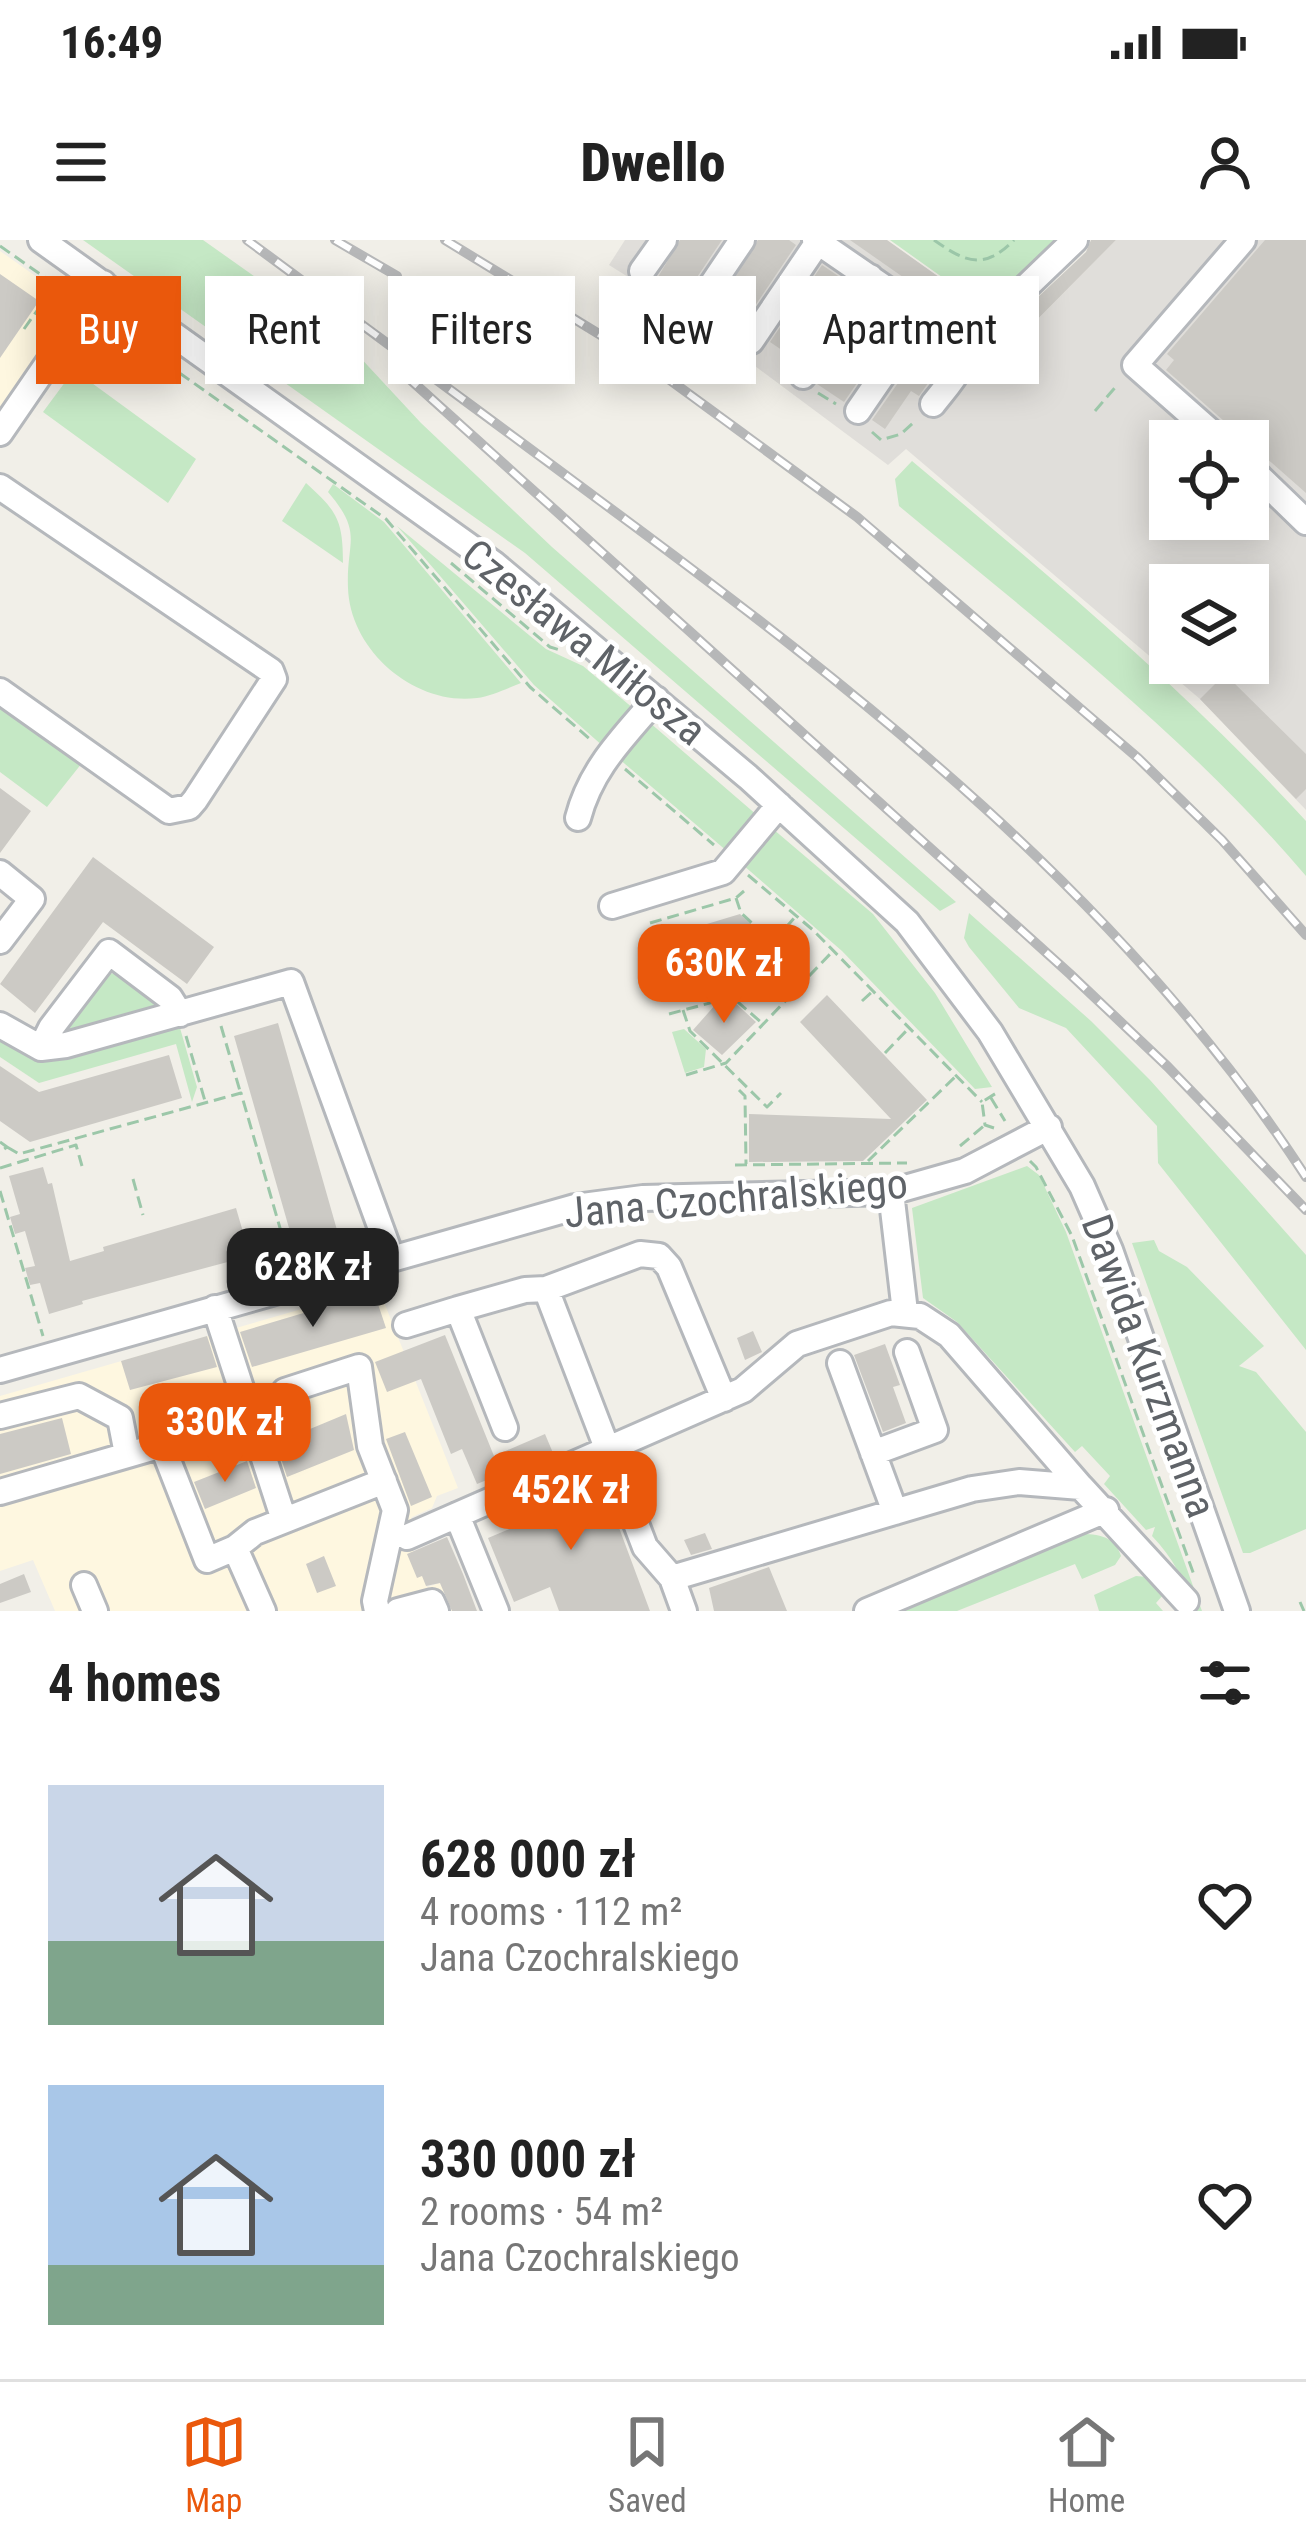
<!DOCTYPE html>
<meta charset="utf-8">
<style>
body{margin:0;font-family:"Roboto Condensed",sans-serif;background:#f6f6f6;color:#222;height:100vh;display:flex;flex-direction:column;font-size:45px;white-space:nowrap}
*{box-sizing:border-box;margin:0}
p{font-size:39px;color:#767676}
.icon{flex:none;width:66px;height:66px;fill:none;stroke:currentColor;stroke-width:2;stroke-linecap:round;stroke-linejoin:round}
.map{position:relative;height:1371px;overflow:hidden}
.sheet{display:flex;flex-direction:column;background:#fff;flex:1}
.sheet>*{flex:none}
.guide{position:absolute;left:36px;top:36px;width:1236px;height:108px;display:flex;gap:24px}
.buttons{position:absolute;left:1149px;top:180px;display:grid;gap:24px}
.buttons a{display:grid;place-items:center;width:120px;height:120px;border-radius:0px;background:#fff;box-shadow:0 6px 30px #0003;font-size:60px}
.price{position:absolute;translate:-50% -102px;padding:0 27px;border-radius:24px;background:#ea580c;color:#fff;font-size:39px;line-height:78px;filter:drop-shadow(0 3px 6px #0008)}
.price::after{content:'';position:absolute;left:50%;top:72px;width:36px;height:27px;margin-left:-18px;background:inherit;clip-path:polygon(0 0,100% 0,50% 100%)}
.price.on{background:#222;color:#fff}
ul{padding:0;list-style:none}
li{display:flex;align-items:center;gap:36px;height:300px;padding:0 48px}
li span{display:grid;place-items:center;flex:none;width:336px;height:240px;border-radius:0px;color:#555}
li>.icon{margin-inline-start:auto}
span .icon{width:144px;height:144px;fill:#fffc;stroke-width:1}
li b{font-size:51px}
h2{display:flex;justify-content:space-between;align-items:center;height:144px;padding:0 48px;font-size:51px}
.tag{padding:0 42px;border-radius:0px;background:#fff;box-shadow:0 6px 30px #0003;font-size:42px;line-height:108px}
.tag.on{background:#ea580c;color:#fff}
.status{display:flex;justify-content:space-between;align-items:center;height:84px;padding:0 60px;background:#fff;direction:ltr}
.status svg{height:33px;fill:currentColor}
header{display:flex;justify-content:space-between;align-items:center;height:156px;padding:0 48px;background:#fff;font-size:54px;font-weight:800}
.tab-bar{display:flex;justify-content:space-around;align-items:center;height:168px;border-top:3px solid #e0e0e0;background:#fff;font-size:33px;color:#767676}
.tab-bar a{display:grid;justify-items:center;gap:6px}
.tab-bar .on{color:#ea580c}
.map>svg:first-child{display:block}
.commercial{fill:#fef7e0}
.industrial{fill:#e0deda;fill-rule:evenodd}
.green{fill:#c5e8c5}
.building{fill:#cccac5}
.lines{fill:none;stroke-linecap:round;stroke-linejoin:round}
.minor-casing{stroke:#b5b8bc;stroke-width:30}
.path{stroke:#9cc7a9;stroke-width:3;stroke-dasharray:12 6;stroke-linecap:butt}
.minor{stroke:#fff;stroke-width:24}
.rail-casing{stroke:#b6b7b8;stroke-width:10}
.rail{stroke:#fff;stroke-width:6;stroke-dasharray:18;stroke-linecap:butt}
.labels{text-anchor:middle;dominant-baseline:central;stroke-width:9;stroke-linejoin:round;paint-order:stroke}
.street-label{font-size:42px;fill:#5f6368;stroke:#fff}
</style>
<div class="status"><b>16:49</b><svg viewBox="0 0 49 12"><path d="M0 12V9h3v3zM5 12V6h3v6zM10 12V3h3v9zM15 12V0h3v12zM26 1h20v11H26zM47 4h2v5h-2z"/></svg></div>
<header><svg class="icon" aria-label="menu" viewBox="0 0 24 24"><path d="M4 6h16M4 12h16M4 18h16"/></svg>Dwello<svg class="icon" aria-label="person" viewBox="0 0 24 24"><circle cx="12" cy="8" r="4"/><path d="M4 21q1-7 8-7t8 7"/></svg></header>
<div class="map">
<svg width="1306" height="1371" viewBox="0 0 1306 1371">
<rect width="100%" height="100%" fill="#f1efe8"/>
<path class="commercial" d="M 0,11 L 78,66 L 0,178 Z
M 378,1047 L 458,1248 L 437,1256 L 432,1268 L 412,1277 L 405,1289 L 427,1347 L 440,1343 L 452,1371 L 55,1371 L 33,1320 L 0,1331 L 0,1156 Z"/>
<path class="industrial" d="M 625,0 L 886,0 L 960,52 L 1017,100 L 1116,0 L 1306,0 L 1306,570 L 1200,459 L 906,209 L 888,225 L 673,65 L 609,25 ZM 1170,201 L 1248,201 L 1248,279 L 1170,279 ZM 1170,345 L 1248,345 L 1248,423 L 1170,423 Z"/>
<path class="green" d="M 83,0 L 203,0 L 343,99 L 421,183 L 552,307 L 956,662 L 940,671 L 525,313 Z
M 890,0 L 1061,0 L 1011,50 L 984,67 Z
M 74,130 L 196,219 L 168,263 L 43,172 Z
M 912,221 C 1049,336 1185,449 1306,581 L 1306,636 C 1187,496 1039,382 899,266 L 895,239 Z
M 306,243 C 337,271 343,280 343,323 L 282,281 Z
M 333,244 L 384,282 L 521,443 C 508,448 491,456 477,458 C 414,466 350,410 348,348 C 346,301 364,294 328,252 Z
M 397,286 L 546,409 L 583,426 L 634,469 L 604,507 L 534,445 Z
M 0,468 L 82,523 L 47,567 L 0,532 Z
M 649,482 L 758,576 L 728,612 L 618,518 Z
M 773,589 L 873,674 L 935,753 L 992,847 L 975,849 L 842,711 L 743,625 Z
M 969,673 L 1091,781 L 1150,840 L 1306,1015 L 1306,1110 L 1158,923 L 1157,886 L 1066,788 L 1019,768 L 969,707 L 964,698 Z
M 109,733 L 124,735 L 160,760 L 157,770 L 69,796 L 63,787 Z
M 178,781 L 197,847 L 192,862 L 176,804 L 39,843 L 0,817 L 0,795 L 11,803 Z
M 684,789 L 706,809 L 704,827 L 685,833 L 672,792 Z
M 1027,926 L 1039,935 L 1066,992 L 1202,1371 L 1192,1371 C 1187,1342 1172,1317 1152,1296 L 1155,1287 L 1146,1290 L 1104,1244 L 1110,1236 L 1082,1206 L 1075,1212 L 957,1082 L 923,1058 L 912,968 Z
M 1154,1000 L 1159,1011 L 1187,1027 L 1264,1106 L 1239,1126 L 1256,1132 L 1306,1192 L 1306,1289 L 1250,1313 L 1243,1313 L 1132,1003 Z
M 1074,1293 C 1095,1295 1114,1293 1121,1316 L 1115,1325 L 1082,1339 L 1075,1324 L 957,1371 L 883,1371 Z
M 1136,1336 L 1147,1337 L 1163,1355 L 1156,1363 L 1163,1371 L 1099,1371 L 1094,1355 Z"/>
<path class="building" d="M 680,0 L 722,0 L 685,55 L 658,37 Z
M 758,0 L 789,0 L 796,5 L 738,91 L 712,73 Z
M 850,0 L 887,0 L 960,52 L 949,67 L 943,65 Z
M 1091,0 L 1116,0 L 1017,100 L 1005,88 L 1086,12 Z
M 1265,0 L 1306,0 L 1306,253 L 1166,130 L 1174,120 L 1167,114 Z
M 822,25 L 847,42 L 795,119 L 770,102 Z
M 0,34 L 39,61 L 0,118 Z
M 874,61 L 901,79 L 844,162 L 817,144 Z
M 931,96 L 950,108 L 947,116 L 919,156 L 911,151 L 885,189 L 872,180 Z
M 1225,434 L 1306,514 L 1306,549 L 1296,559 L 1200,459 Z
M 0,548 L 31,571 L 0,613 Z
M 93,617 L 214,707 L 187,744 L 103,682 L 35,773 L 0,744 Z
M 740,674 L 782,712 L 739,724 L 697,687 Z
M 667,701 L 704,735 L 679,742 Z
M 827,755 L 927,860 L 863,921 L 749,922 L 749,874 L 891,879 L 800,782 Z
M 731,759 L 756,782 L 722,815 L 693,790 L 716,764 Z
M 278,783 L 337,990 L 293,1002 L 234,796 Z
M 169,815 L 182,858 L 30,902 L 0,881 L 0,826 L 39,852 Z
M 43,927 L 48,944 L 52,943 L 70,1021 L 104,1011 L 103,1007 L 236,968 L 250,1016 L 82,1061 L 83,1064 L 49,1074 L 40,1043 L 30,1045 L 25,1028 L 35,1026 L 25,991 L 15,994 L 10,977 L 20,974 L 9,936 Z
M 374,1052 L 386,1088 L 252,1127 L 240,1092 Z
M 753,1091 L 762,1112 L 745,1120 L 737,1098 Z
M 445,1095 L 494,1216 L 545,1194 L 553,1213 L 477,1244 L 462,1209 L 451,1214 L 421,1139 L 387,1152 L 375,1122 Z
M 207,1096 L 217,1127 L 130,1150 L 121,1121 Z
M 885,1104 L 900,1145 L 893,1147 L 906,1183 L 883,1192 L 854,1115 Z
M 346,1174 L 354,1210 L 287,1237 L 278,1209 L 289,1205 L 286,1199 Z
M 62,1178 L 71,1214 L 0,1234 L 0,1194 Z
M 405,1192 L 432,1257 L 411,1266 L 386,1199 Z
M 247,1221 L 256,1248 L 205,1269 L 194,1242 Z
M 595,1235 L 601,1251 L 605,1250 L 650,1371 L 559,1371 L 550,1347 L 514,1362 L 488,1298 L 533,1279 L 527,1263 Z
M 705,1293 L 712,1309 L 691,1315 L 684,1300 Z
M 447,1297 L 463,1334 L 477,1371 L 452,1371 L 440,1343 L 426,1346 L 422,1336 L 417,1338 L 407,1314 Z
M 324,1316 L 336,1346 L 317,1353 L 306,1324 Z
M 769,1327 L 787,1371 L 714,1371 L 709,1348 Z
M 24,1334 L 31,1352 L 0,1363 L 0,1344 Z"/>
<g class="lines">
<defs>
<path id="minor" d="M 41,0 L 494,324 L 748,537 L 907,682 L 990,792 L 1082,946 L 1110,1010 L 1237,1371
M 815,0 L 924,75 L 968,93
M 642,31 L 664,0
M 692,74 L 742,0
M 968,93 L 1003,69 L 1075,0
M 751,101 L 818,2
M 803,136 L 870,37
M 933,164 C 951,141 969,124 968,93
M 858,171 L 924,75
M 0,193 L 103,43
M 1221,201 L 1135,125 L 1243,0
M 1248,226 L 1306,282
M 0,247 L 271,431 L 274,439 L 195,560 L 189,567 L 169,571 L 0,451
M 578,578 C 591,528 623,498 656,459
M 0,633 L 32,659 L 0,701
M 612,666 L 723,632 L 779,565
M 0,785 L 41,808 L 66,805 L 291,742 L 387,1005
M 41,808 L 51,788 L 109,712 L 170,758 L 180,774
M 891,952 L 905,1072
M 546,1049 L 640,1014 L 659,1016 L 669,1027 L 724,1159
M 215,1068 L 284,1280
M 406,1085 L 458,1069
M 840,1123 L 895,1272
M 0,1130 L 575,967 L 643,958 L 891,952 L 965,931 L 1049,887
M 285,1151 L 359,1127 L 370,1206 L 395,1270 L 375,1361 L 377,1371
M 0,1176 L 79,1156 L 120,1178 L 127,1214
M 505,1188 L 458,1069 L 525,1050 L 546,1049 L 645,1307 L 672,1338
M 873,1213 L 935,1190 L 907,1112
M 0,1252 L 162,1205 L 207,1320 L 235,1308 L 255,1292 L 384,1241
M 457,1275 L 496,1371
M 407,1297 L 743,1150 L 797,1104 L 891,1073 L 920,1076 L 949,1095 L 1081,1247
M 235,1308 L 263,1371
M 84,1345 L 95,1371
M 398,1371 L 432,1362 L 436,1371
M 684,1371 L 672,1338 L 972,1249 L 1019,1242 L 1081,1247 L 1186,1361
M 867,1371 L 1106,1270"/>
</defs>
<use href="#minor" class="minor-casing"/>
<path class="path" d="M 934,0 C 965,22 984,31 1014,0
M 0,6 L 67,53
M 106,81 L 386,279 L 530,447 L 591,500
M 24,89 L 44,61 L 57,70
M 818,153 L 836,164
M 1095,171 L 1118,144
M 872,192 L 881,200 L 901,194 L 914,182
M 451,323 L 550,407 L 560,410
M 625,529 L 714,605
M 748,635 L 813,690 L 982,862
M 736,658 L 741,673 L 808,734
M 650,683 L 736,658 L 744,651
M 774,701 L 795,677
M 716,732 L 724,757
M 733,756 L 747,734
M 862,761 L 873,751
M 683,770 L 690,791 L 767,867 L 781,853
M 669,774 L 732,757 L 762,783
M 221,786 L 240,851
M 186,796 L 205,861
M 885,813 L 908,789
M 686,835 L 726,823 L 833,711
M 739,850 L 745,856 L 746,924
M 991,858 L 1005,881
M 994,888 L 985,885 L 982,862 L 998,852
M 0,902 L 7,907 L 0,912
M 960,906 L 985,885
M 7,907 L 19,914 L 241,853 L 291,1026
M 868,921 L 956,836
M 1030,921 L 1036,927 L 1072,996 L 1194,1335
M 735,925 L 907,923
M 0,928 L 76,905 L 82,926
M 133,939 L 143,975
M 0,951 L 43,1096
M 1300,1362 L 1304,1371"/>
<use href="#minor" class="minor"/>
<defs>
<path id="rail" d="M 247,0 C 365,87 482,173 599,260 C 861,453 1127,660 1306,937
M 335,0 L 397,36
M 445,0 L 648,124 L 857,277 L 1138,518 L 1222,600 L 1306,695
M 404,134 L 1070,734 L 1168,827 L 1306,970"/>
</defs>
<use href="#rail" class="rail-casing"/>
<use href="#rail" class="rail"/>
</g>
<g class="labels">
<g class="street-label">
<text transform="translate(584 402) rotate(39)">Czesława Miłosza</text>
<text transform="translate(736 958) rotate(-5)">Jana Czochralskiego</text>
<text transform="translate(1149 1126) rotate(70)">Dawida Kurzmanna</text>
</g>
</g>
</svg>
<div class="buttons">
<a><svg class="icon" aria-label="locate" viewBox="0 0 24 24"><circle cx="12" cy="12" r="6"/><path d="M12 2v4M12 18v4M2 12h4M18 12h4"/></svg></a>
<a><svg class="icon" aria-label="layers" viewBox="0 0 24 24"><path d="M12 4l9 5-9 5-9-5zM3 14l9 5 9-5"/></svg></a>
</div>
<b class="price" style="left:724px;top:786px">630K zł</b>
<b class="price on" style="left:313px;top:1090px">628K zł</b>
<b class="price" style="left:225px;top:1245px">330K zł</b>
<b class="price" style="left:571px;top:1313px">452K zł</b>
<div class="guide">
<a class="tag on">Buy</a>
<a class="tag">Rent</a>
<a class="tag">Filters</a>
<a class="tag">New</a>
<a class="tag">Apartment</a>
</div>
</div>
<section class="sheet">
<h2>4 homes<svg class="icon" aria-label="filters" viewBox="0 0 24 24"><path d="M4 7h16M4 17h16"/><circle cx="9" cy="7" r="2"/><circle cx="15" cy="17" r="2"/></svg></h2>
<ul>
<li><span style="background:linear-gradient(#c9d6e8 65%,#7fa58c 0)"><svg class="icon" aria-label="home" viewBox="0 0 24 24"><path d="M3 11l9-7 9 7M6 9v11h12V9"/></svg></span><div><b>628 000 zł</b><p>4 rooms · 112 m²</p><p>Jana Czochralskiego</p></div><svg class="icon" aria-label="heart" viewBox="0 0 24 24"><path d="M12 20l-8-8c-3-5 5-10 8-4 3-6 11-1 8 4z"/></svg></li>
<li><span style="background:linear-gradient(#a9c7e8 75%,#7fa58c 0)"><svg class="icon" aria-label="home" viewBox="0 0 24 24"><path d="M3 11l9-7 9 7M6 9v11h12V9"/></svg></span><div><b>330 000 zł</b><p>2 rooms · 54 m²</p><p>Jana Czochralskiego</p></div><svg class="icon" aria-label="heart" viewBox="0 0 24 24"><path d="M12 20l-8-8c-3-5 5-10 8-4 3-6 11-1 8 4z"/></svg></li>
</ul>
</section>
<nav class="tab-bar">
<a class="on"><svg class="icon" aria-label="map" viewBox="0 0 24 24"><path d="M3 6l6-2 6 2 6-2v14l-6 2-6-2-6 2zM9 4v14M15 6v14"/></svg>Map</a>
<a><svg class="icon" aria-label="saved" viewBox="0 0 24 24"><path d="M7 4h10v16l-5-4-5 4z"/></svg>Saved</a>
<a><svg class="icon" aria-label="home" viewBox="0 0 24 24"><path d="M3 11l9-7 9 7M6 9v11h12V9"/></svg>Home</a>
</nav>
